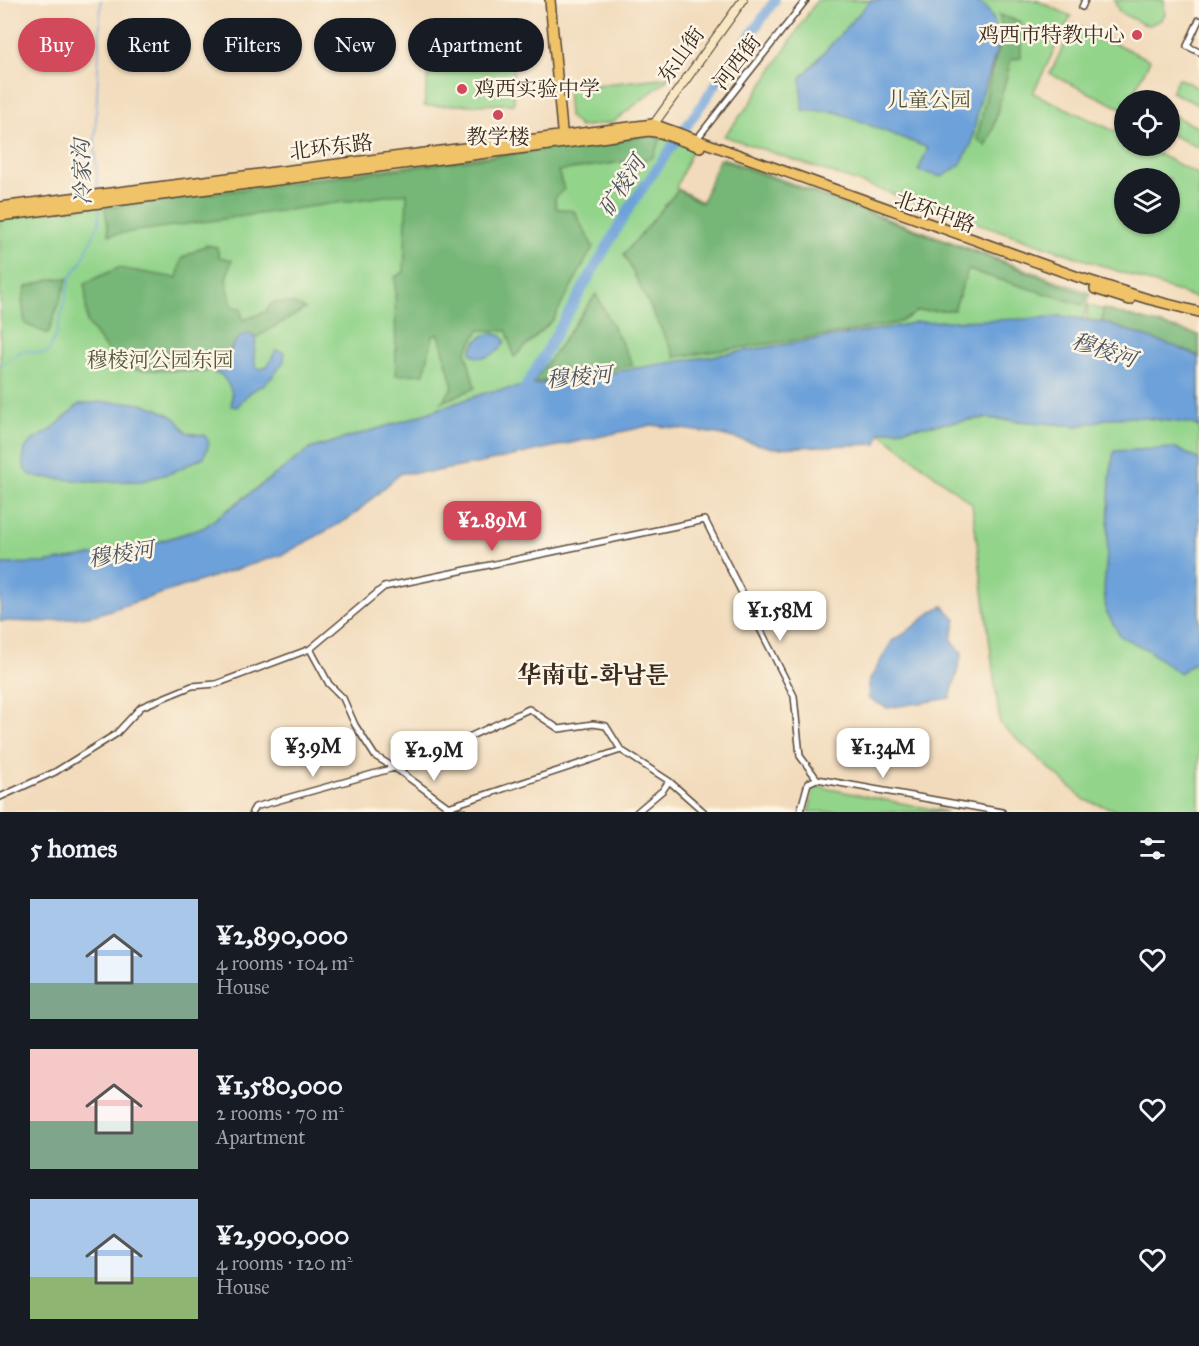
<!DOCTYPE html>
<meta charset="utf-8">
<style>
body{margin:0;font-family:"IM FELL Great Primer","Noto Serif SC","Noto Serif KR",serif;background:#20242c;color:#f1f3f6;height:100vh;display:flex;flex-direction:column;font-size:22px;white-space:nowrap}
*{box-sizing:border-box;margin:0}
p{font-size:20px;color:#9ea1a6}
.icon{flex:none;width:33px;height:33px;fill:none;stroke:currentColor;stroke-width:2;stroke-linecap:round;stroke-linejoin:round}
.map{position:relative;height:812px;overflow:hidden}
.panel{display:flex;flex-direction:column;background:#171b24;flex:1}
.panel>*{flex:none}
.banner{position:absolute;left:18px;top:18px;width:600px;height:54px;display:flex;gap:12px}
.fabs{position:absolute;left:1114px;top:90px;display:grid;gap:12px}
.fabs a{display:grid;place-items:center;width:66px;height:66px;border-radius:50%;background:#171b24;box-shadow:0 2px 4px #0004;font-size:30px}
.price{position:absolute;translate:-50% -51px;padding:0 14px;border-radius:12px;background:#fff;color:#222;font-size:20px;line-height:39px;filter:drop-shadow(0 2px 3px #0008)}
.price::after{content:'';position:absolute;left:50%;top:36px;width:18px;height:14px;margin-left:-9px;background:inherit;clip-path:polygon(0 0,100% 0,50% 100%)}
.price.active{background:#d1495b;color:#fff}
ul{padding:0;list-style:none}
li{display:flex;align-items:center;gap:18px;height:150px;padding:0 30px}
li span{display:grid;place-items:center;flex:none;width:168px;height:120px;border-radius:0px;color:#555}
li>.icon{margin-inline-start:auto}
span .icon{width:72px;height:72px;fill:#fffc;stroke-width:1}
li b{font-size:26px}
h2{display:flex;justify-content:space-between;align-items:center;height:72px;padding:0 30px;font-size:26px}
.chip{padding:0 21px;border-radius:27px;background:#171b24;box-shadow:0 2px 4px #0004;font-size:21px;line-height:54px}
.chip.active{background:#d1495b;color:#fff}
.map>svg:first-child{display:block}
.green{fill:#93d48b;stroke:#677f54;stroke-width:1.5;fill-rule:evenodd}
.forest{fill:#76b677;stroke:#58704a;stroke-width:1.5}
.water{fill:#6da1d9;stroke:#54667c;stroke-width:1.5}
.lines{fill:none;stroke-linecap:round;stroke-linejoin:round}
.stream{stroke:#6da1d9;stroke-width:1.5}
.river{stroke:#6da1d9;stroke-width:10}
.minor-casing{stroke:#564536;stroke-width:8}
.secondary-casing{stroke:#564536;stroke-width:10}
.trunk-casing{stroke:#564536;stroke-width:12}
.minor{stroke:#fff;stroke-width:5}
.secondary{stroke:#f9e7c3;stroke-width:8}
.trunk{stroke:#f0c369;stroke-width:9}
.poi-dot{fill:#d1495b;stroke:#fcf5e5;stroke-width:2}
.labels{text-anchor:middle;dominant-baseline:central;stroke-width:5;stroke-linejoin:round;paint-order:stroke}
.poi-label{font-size:21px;fill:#3b2a1e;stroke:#fcf5e5;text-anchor:end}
.street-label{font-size:21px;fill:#3b2a1e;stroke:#fcf5e5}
.park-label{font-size:21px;fill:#515439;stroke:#fcf5e5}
.water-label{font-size:22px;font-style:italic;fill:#4c545f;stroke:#fcf5e5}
.quarter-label{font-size:24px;font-weight:bold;fill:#3b2a1e;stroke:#fcf5e5}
</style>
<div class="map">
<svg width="1199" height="812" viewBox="0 0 1199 812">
<rect width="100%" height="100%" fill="#fcf5e5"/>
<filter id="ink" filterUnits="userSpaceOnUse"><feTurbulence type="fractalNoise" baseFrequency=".0167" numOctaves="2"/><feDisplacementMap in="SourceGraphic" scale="12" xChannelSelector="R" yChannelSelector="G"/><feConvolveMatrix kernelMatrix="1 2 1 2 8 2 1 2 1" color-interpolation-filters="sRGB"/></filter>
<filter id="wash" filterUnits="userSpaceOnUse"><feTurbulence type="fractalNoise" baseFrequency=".008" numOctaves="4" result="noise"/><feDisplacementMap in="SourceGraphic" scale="24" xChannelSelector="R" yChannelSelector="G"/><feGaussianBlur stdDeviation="1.35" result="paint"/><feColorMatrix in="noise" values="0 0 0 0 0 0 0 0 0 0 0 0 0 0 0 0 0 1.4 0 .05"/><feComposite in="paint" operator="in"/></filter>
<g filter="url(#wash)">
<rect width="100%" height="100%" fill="#f2dbbc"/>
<path class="green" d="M 817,0 L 1036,0 L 1071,16 L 1033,93 L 1125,136 L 1125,146 L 1143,146 L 1199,175 L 1199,299 L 724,136 L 750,104 ZM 1125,178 L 1170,178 L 1170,224 L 1125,224 Z
M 1114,0 L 1164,0 L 1165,14 L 1161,20 L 1149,25 L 1143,24 L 1119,12 Z
M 1074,24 L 1150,60 L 1130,100 L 1125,100 L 1125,110 L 1050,74 Z
M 513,51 L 514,104 L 424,106 L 430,59 Z
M 671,77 L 613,122 L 580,127 L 569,116 L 567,88 Z
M 1178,78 L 1199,88 L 1199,105 L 1171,92 Z
M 1170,114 L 1199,128 L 1199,148 L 1170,134 Z
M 650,134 L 693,148 L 676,188 L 704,203 L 723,158 L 1090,293 L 1083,319 L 1061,316 L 1023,320 L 916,322 L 899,326 L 488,392 L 407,420 L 310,449 L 203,528 L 138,548 L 43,563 L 0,564 L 0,218 Z
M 1088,305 L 1102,310 L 1199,337 L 1199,812 L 1122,812 L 1085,800 L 1000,724 L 972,504 L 879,432 L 985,418 L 1077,426 Z
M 814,786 L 947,812 L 809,812 Z"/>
<path class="forest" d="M 999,15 L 1021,22 L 1021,58 L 1011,60 L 992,133 L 986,146 L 977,139 L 991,73 L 1003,36 Z
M 651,136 L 661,139 L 652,158 L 558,171 L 564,189 L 555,198 L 556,208 L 574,211 L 593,247 L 553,320 L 514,357 L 507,331 L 479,330 L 466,352 L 475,388 L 442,402 L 453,387 L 439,334 L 433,336 L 424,374 L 396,375 L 395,277 L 404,272 L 407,193 L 109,235 L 105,208 Z
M 719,159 L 972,251 L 1087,295 L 1083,305 L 968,270 L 954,310 L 917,311 L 909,317 L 896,323 L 828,335 L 675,357 L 624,254 L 678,190 L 702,203 Z
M 206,245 L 217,247 L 219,257 L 232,260 L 226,279 L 232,306 L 241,308 L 243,320 L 265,312 L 273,302 L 295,304 L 305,309 L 250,341 L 231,347 L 227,360 L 205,372 L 121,369 L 87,323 L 85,283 L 118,268 L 177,278 L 182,258 Z
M 68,278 L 48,334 L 25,324 L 22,301 L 26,287 L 52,279 Z
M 596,294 L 633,365 L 533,383 Z
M 1103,309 L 1199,335 L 1199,356 L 1179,348 L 1102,322 Z"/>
<path class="water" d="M 871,0 L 973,0 L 985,6 L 994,20 L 999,44 L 979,104 L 972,143 L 960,165 L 942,177 L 918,171 L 928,148 L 836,112 L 802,110 L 801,78 Z
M 1061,316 L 1102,322 L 1179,348 L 1199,357 L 1199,427 L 1192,424 L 1137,417 L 1110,418 L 1077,426 L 985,418 L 880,432 L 877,444 L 773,448 L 718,434 L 652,425 L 481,463 L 431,472 L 401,473 L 350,518 L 284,554 L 95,615 L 44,622 L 0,621 L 0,564 L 43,563 L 138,548 L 203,528 L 310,449 L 407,420 L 488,392 L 899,326 L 916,322 L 1026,319 Z
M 248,333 L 256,338 L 254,356 L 256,368 L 261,369 L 268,366 L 276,350 L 284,352 L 284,361 C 281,365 279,368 276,372 C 273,377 267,381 263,386 C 253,388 243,399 237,407 L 231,406 C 234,390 230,387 221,374 L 214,373 L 211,369 L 227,360 C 231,348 235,337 248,333 Z
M 491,333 L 502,336 L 505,341 C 500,354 481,363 471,353 C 473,342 480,336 491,333 Z
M 102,402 C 124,403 141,400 162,411 C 166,413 171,415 175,418 C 179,422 183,428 187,433 L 204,435 C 213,445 207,446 204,457 L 171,473 L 142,481 L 94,482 L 40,477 L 31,475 L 25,470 L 23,462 L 25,449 L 30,442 L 50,431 L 79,404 Z
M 1176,448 L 1199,460 L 1199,660 L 1179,673 L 1146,649 L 1120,636 L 1106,611 L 1104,588 L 1107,554 L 1110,477 L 1114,451 Z
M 943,606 L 956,620 L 951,639 L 962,653 L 950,698 L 887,708 L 868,698 L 869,681 L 892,641 L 904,634 L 934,610 Z"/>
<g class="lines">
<path class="stream" d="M 98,191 L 95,143 L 101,0
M 0,365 C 11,362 13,354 22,351 C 32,348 36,356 48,352 L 57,332 L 71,276 L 81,263 L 99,223 L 99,208"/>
<path class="river" d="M 519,398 L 631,205 L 775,0"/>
</g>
</g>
<g filter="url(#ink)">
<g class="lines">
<defs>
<path id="minor" d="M 1082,7 L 1085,0
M 1199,20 L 1187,46 L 1199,52
M 696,140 L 806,0
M 310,649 L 384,587 L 705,520 L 794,696 L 800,756 L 817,779
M 398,770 L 454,811 L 463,812
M 0,797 L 55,772 L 116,734 L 141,707 L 192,686 L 216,684 L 310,649 L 329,684 L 343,698 L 355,725 L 375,756 L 398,770 L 529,709 L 559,729 L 593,724 L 606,726 L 621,750 L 669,781 L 704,812
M 448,807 L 621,750
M 252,812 L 255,807 L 394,768
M 637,812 L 663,790 L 669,781
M 800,812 L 808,783 L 817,779 L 1002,812"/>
<path id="secondary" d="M 651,128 L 743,0"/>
<path id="trunk" d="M 550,0 L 563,141
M 0,207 L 653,124 L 1078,277 L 1148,299 L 1199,312
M 0,216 L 580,141 L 649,131 L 661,133 L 700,147
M 1095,289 L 1130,300"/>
</defs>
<use href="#minor" class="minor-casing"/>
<use href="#secondary" class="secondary-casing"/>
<use href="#trunk" class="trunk-casing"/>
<use href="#minor" class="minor"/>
<use href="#secondary" class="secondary"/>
<use href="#trunk" class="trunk"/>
</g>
</g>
<g class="poi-dot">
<circle cx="1137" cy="35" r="6"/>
<circle cx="462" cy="89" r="6"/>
<circle cx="498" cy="115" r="6"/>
</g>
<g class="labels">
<g class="poi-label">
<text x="1125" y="35">鸡西市特教中心</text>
<text x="474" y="89" text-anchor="start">鸡西实验中学</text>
<text x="498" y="137" text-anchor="middle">教学楼</text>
</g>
<g class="street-label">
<text transform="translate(681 55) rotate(-54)">东山街</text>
<text transform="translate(737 62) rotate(-52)">河西街</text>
<text transform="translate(331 147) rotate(-7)">北环东路</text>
<text transform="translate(935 212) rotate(20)">北环中路</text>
</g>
<g class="park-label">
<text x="929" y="100">儿童公园</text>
<text x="160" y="360">穆棱河公园东园</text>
</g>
<g class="water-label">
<text transform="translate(82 172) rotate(-92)">冷家沟</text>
<text transform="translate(622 186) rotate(-57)">矿棱河</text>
<text transform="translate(1104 350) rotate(18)">穆棱河</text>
<text transform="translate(579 377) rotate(-5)">穆棱河</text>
<text transform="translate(121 554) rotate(-9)">穆棱河</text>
</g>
<g class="quarter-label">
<text x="593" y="675">华南屯-화남툰</text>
</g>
</g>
</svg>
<div class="fabs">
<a><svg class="icon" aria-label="locate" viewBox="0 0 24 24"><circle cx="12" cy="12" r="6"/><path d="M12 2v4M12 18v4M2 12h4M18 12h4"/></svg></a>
<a><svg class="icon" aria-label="layers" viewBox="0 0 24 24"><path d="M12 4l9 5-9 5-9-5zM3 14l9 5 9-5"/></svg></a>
</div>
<b class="price active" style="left:492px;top:552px">¥2.89M</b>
<b class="price" style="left:780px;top:642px">¥1.58M</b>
<b class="price" style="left:313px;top:778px">¥3.9M</b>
<b class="price" style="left:883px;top:779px">¥1.34M</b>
<b class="price" style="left:434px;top:782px">¥2.9M</b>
<div class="banner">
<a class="chip active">Buy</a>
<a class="chip">Rent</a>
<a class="chip">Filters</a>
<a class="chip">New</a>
<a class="chip">Apartment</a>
</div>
</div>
<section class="panel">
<h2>5 homes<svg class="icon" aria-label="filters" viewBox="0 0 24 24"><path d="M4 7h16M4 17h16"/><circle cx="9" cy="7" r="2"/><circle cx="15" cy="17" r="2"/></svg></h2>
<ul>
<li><span style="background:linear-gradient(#a9c7e8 70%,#7fa58c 0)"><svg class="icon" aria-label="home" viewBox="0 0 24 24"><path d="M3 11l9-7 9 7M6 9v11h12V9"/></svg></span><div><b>¥2,890,000</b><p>4 rooms · 104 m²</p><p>House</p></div><svg class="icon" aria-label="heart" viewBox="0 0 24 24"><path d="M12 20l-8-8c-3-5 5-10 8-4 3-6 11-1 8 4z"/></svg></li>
<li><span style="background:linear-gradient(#f6c9c9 60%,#7fa58c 0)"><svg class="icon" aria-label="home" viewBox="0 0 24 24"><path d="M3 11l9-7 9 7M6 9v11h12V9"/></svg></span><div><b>¥1,580,000</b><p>2 rooms · 70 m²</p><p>Apartment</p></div><svg class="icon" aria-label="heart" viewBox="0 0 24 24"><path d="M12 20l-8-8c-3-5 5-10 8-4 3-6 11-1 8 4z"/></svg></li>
<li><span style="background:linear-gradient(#a9c7e8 65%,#8fb573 0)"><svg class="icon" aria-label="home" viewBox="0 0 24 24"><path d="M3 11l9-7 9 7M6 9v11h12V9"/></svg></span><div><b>¥2,900,000</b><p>4 rooms · 120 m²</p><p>House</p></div><svg class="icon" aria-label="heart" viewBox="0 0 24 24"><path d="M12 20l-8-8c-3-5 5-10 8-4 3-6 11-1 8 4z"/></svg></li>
</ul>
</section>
